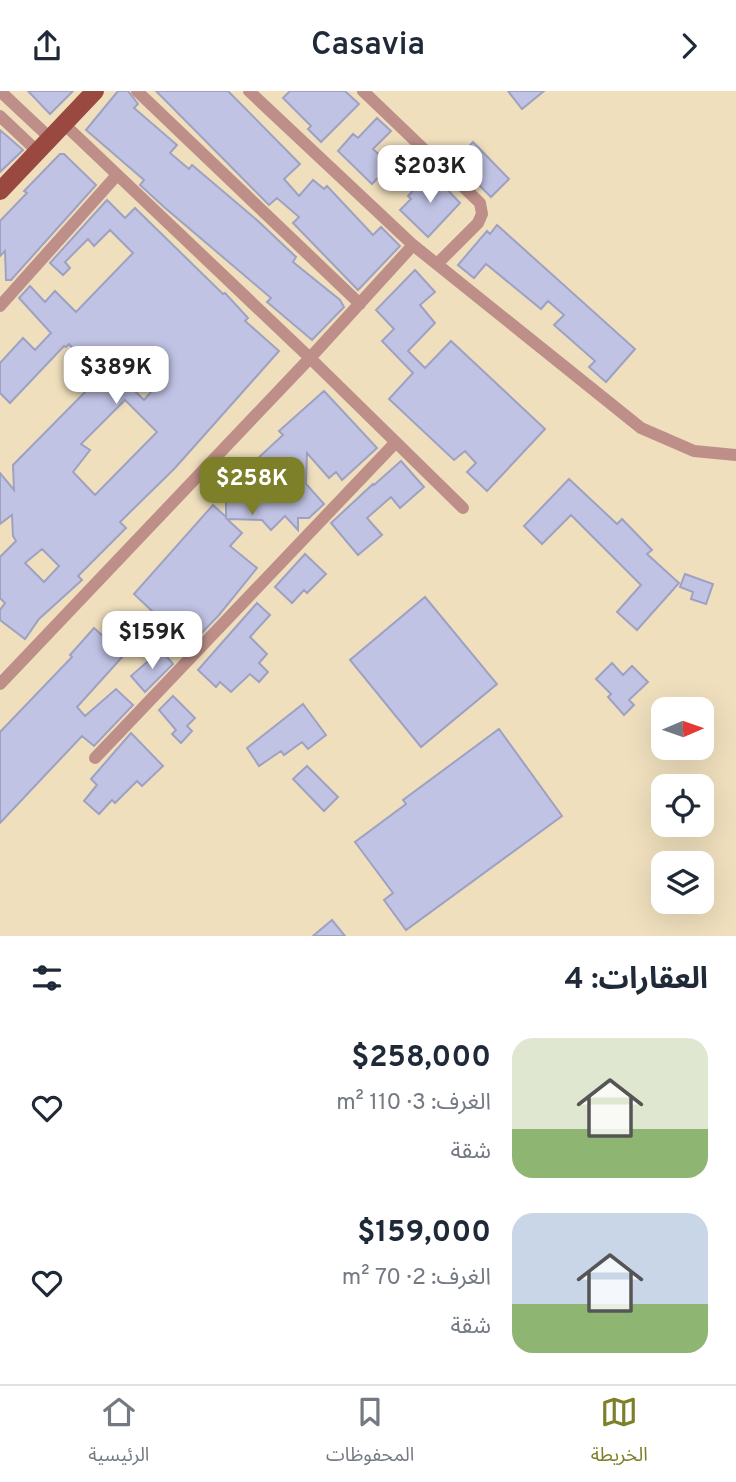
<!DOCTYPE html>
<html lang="ar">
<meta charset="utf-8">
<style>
body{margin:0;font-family:Overpass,"Noto Sans Arabic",sans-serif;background:#f2f2f3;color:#1f2937;direction:rtl;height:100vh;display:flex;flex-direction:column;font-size:26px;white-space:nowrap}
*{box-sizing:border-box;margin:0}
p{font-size:23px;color:#747a83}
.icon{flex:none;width:38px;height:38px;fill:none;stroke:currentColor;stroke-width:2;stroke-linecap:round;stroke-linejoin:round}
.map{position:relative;height:845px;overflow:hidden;direction:ltr}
.drawer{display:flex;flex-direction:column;background:#fff;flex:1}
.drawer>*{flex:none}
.needle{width:46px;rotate:88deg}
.controls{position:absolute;left:651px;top:606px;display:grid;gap:14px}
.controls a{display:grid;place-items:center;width:63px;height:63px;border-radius:14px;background:#fff;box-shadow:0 7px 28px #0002;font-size:35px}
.price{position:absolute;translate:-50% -60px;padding:0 16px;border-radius:14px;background:#fff;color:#222;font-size:23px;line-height:46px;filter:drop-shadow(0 2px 4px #0008)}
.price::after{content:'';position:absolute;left:50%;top:42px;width:21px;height:16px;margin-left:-10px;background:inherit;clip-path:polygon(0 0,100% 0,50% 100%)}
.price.selected{background:#7d8029;color:#fff}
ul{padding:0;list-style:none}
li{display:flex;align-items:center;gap:21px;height:175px;padding:0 28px}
li span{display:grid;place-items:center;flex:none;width:196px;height:140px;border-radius:21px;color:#555}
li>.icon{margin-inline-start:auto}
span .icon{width:84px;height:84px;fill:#fffc;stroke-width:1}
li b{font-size:30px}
h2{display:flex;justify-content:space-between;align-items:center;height:84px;padding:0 28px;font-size:30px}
header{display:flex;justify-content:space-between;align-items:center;height:91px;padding:0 28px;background:#fff;font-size:32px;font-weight:600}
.tab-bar{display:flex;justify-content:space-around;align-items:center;height:98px;border-top:2px solid #e0e1e3;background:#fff;font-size:19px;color:#747a83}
.tab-bar a{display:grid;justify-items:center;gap:4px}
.tab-bar .selected{color:#7d8029}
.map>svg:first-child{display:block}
.building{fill:#c1c3e5;stroke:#9ea1c2;stroke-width:2;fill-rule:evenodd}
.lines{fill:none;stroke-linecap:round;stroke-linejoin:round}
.street{stroke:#be8f89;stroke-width:12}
.primary{stroke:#9a4941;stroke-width:18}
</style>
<header><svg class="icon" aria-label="forward" viewBox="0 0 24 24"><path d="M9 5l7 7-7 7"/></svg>Casavia<svg class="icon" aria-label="share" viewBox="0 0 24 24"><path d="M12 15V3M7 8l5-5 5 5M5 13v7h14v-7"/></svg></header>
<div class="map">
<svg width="736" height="845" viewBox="0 0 736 845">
<rect width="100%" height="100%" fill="#efdfbd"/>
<path class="building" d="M 28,0 L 73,0 L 50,23 Z
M 118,0 L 128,0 L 138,13 L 134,17 L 177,54 L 170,62 L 189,78 L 192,74 L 258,130 L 296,166 L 293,171 L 340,209 L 344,216 L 312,249 L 267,211 L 271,207 L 164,116 L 140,94 L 144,89 L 86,39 Z
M 156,0 L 228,0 L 300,73 L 284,88 L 299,105 L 313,89 L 324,98 L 327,95 L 373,144 L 381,136 L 400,155 L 358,199 L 293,132 L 299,126 L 277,107 L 269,114 Z
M 290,0 L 345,0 L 359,13 L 321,51 L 308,38 L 311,35 L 283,7 Z
M 508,0 L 544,0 L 522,18 Z
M 377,27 L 391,40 L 373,58 L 390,74 L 372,93 L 338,60 L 353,43 L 358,47 Z
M 0,39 L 23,59 L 0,81 Z
M 473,51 L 509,88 L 491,106 L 455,70 Z
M 60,63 L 64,63 L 96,94 L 11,189 L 6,189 L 5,160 L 0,165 L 0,130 L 27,102 L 24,100 Z
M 431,81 L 460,112 L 428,146 L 400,119 L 411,108 L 408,105 Z
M 107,109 L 125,127 L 135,117 L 223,203 L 225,202 L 248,227 L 245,230 L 279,260 L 175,377 L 120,431 L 126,437 L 78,485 L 82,489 L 39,528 L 25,548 L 0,529 L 0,519 L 5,512 L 0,507 L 0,466 L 16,450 L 13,445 L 12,424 L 0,433 L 0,382 L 14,399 L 13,374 L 99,287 L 69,253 L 66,256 L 64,255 L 10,312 L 0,302 L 0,272 L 23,247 L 35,259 L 51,242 L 19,207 L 30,195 L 45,211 L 55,200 L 76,221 L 133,162 L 110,139 L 94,155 L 88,148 L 65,171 L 70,177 L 63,184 L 50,172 ZM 142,269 L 164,286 L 144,309 L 122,287 ZM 125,309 L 157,341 L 95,404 L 73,381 L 90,359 L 81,353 ZM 42,458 L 59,475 L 44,491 L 25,472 Z
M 497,134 L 635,258 L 606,291 L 589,276 L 595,270 L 554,234 L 564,224 L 548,210 L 541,218 L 486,173 L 474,187 L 458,174 L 487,140 L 490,143 Z
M 415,179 L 435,201 L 420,214 L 435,232 L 408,260 L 425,277 L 451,250 L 545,338 L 487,400 L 467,381 L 476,372 L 465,360 L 454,369 L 389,308 L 413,282 L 382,250 L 394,238 L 376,219 Z
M 324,300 L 377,357 L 342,389 L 336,381 L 329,387 L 307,362 L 306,393 L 324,413 L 309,427 L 298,427 L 298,439 L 285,425 L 271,439 L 262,429 L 227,428 L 242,442 L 230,455 L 257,477 L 219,524 L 189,555 L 134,503 L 213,414 L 226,426 L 226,397 L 283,344 L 279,340 Z
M 401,370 L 424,396 L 400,417 L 391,406 L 367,427 L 382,444 L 358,464 L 331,432 L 373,393 L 374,394 Z
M 569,388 L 617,433 L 622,428 L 652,459 L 647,463 L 679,492 L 637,539 L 617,521 L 641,494 L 571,424 L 542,453 L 524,435 Z
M 305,463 L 326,483 L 307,502 L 304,499 L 292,512 L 275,496 Z
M 685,483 L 713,493 L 706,513 L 691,508 L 693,501 L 680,496 Z
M 425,506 L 497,593 L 421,656 L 350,569 Z
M 257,512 L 270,524 L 250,546 L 267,563 L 259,572 L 268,581 L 259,591 L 250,583 L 231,601 L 220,591 L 216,596 L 198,579 Z
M 94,537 L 124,564 L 77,616 L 85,625 L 116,598 L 133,614 L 94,655 L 82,645 L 0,732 L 0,641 L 72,566 L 70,564 Z
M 161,559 L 173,573 L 145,601 L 131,585 Z
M 612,572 L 623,584 L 632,575 L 648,591 L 629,609 L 634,614 L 624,624 L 608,606 L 611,603 L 596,588 Z
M 173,605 L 195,627 L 187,635 L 192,640 L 181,652 L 172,643 L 176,639 L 159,619 Z
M 303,613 L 326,644 L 308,658 L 302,651 L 284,664 L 281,660 L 259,675 L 247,657 Z
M 499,638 L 562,725 L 406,839 L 384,809 L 393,802 L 355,751 L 406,713 L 403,709 Z
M 131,642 L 163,675 L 142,695 L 137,690 L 115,712 L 112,709 L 99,723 L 84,710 L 97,694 L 91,688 Z
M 307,675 L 338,706 L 324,720 L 293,688 Z
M 332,829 L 345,845 L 313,845 Z"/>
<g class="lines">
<path class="street" d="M 0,0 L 50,47
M 137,0 L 360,213
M 249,0 L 413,154 L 641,337 L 694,360 L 736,364
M 363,0 L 480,112 L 482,123 L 478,132 L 437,173
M 0,25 L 37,60
M 64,33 L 310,267 L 463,417
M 0,215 L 117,84
M 0,593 L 310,267 L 413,154
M 95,667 L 396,351"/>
<path class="primary" d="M 0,100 L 95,0"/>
</g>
</svg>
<div class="controls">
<a><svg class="needle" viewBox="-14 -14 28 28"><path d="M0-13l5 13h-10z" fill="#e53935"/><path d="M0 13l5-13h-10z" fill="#747a83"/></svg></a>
<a><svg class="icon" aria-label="locate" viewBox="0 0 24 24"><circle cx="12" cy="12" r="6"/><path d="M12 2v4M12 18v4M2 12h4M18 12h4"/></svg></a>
<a><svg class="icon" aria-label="layers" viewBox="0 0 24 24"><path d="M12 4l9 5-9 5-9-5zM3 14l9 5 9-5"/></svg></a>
</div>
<b class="price" style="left:430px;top:114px">$203K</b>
<b class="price" style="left:116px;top:315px">$389K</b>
<b class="price selected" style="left:252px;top:426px">$258K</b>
<b class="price" style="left:152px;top:580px">$159K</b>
</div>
<section class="drawer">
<h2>العقارات: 4<svg class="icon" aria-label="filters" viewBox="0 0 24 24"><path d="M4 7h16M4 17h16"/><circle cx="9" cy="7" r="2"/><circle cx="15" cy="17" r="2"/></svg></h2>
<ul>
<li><span style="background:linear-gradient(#dfe7d0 65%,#8fb573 0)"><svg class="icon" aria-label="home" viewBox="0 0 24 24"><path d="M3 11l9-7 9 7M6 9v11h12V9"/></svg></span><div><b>$258,000</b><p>الغرف: 3 · 110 m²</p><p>شقة</p></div><svg class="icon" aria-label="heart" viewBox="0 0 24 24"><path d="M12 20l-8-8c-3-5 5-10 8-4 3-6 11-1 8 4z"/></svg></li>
<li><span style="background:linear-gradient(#c9d6e8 65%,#8fb573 0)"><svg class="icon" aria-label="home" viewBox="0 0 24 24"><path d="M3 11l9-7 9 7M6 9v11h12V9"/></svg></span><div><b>$159,000</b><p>الغرف: 2 · 70 m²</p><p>شقة</p></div><svg class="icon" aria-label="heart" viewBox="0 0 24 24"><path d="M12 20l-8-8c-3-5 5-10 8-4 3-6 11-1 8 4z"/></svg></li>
</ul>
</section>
<nav class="tab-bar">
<a class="selected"><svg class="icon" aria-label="map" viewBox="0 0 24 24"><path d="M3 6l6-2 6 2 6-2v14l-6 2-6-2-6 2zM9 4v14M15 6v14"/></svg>الخريطة</a>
<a><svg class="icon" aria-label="saved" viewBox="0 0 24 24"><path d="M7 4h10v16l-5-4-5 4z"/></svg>المحفوظات</a>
<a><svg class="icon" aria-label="home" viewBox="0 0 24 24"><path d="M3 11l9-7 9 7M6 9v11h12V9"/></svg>الرئيسية</a>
</nav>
